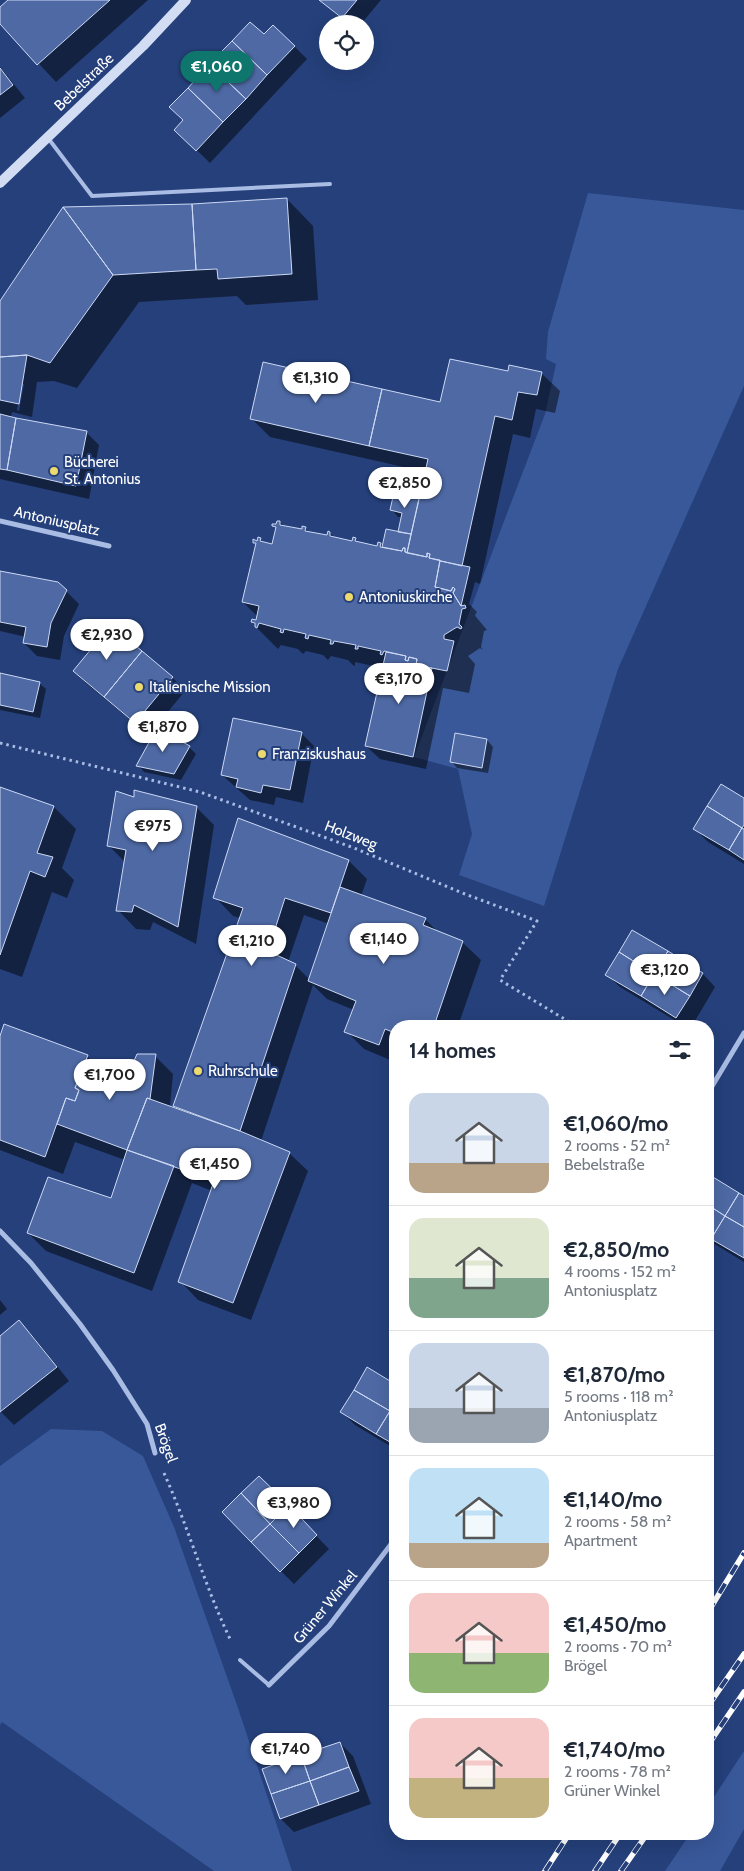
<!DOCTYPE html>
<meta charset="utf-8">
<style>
body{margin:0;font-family:Cabin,sans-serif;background:#f6f6f7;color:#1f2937;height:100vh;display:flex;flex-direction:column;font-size:19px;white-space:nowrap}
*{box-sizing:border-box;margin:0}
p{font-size:16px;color:#747a83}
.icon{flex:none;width:28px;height:28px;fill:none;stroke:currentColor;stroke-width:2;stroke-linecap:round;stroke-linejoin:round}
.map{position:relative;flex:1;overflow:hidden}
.drawer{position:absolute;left:389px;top:1020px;width:325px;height:820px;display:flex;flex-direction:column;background:#fff;border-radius:20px;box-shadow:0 5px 20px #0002}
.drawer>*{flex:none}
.controls{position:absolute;left:319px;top:15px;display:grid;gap:10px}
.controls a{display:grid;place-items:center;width:55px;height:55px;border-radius:50%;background:#fff;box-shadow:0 5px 20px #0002;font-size:25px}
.price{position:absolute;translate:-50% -42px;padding:0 11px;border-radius:18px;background:#fff;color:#222;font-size:16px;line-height:32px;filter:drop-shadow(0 1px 2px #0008)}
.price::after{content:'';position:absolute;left:50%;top:30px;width:15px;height:11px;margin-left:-8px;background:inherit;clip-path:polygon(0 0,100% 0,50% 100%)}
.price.active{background:#0f766e;color:#fff}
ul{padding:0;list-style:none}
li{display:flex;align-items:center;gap:15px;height:125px;padding:0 20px}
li+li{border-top:1px solid #e0e1e3}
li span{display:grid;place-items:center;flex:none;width:140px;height:100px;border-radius:15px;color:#555}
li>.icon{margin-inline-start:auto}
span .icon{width:60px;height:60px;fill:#fffc;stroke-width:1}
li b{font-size:21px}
h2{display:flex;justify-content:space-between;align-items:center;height:60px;padding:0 20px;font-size:21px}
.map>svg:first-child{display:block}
.green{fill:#395899}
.shadow{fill:#0007;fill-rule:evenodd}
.building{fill:#4e69a4;stroke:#ccd9f4}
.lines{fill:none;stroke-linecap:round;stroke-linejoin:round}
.path{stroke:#a9bce4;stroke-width:3;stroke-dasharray:2.5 4;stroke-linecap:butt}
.lane{stroke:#a9bce4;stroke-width:4}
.street{stroke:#a9bce4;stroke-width:5}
.secondary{stroke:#d2ddf4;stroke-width:10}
.rail-casing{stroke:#fff;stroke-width:5.5}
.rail{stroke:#25407b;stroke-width:4;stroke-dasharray:11;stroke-linecap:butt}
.poi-dot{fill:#eed96e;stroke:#25407b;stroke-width:2}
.labels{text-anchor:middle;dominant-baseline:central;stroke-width:4;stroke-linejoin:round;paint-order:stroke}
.street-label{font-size:15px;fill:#fff;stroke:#25407b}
.poi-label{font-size:15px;fill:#fff;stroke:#25407b;text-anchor:start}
</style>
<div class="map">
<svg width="744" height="1871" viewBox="0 0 744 1871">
<rect width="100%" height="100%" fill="#25407b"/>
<path class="green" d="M 588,193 L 744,210 L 744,386 L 618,669 L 544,906 L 459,875 L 472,834 L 458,769 L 414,757 L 545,414 L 556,364 L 546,359 L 548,332 Z
M 51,1429 L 102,1431 L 143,1456 L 174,1527 L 238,1708 L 292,1871 L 214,1871 L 2,1722 L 0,1725 L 0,1466 Z
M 744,1751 L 744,1829 L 720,1871 L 665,1871 L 690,1834 L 708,1834 L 708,1806 Z"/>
<path class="shadow" d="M 10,0 L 148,0 L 56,82 L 0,22 L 0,9 Z
M 321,0 L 381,0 L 361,24 L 347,24 Z
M 264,36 L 294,46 L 307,59 L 210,163 L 176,130 Z
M 0,67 L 25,98 L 0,118 Z
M 287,199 L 313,226 L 318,300 L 246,305 L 237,296 L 139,302 L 77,388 L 54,381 L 37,382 L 32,417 L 12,412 L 11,417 L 86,432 L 99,445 L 89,499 L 0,479 L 0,303 L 192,205 ZM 21,384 L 24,384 L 19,411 L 17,410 Z
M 509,373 L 541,373 L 560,391 L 555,413 L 536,409 L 530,438 L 513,434 L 480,584 L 475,582 L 469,604 L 477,612 L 475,615 L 476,617 L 487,630 L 484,631 L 481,647 L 483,650 L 480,648 L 468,656 L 475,664 L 469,693 L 443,688 L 426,769 L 380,759 L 366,746 L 384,668 L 380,667 L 380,671 L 373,666 L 355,662 L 355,666 L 353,665 L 348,660 L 331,656 L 328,660 L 323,655 L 306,651 L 303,654 L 298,649 L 281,645 L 278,649 L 256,627 L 253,622 L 257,622 L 258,617 L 243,602 L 257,545 L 254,542 L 258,542 L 260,539 L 265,544 L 273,545 L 277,529 L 273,526 L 277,526 L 280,522 L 285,527 L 303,531 L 305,528 L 310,533 L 328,537 L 330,533 L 335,538 L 353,542 L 355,539 L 360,544 L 377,548 L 380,544 L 384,548 L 387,531 L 399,533 L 402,517 L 398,517 L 392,510 L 396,490 L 421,496 L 426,472 L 270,437 L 252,419 L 441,404 Z
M 0,572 L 66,591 L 79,604 L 64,636 L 60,660 L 37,656 L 24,643 L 26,637 L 0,631 Z
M 111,627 L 173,678 L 185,691 L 149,735 L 87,684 L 74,671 Z
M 0,675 L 39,683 L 46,689 L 40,718 L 0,710 Z
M 301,733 L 314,746 L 303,803 L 276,797 L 274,805 L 250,800 L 222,775 Z
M 456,735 L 487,740 L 493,747 L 488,773 L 457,768 L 451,761 Z
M 189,747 L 196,754 L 181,780 L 144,772 L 138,765 Z
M 0,789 L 54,807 L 76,829 L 62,868 L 74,880 L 67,898 L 52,892 L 22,977 L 0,969 Z
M 135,798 L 196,807 L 214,825 L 196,944 L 153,922 L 150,930 L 136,929 L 118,910 L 126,863 L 108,845 Z
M 744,799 L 744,864 L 708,842 L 695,829 Z
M 349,861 L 367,879 L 361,896 L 426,920 L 438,932 L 462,942 L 481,960 L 458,1026 L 395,1026 L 395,1062 L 364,1049 L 346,1031 L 354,1010 L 327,999 L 313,985 L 261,1141 L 289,1153 L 308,1171 L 251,1320 L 198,1300 L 180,1281 L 212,1191 L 192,1183 L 152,1291 L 46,1251 L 28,1233 L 112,1199 L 125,1160 L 75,1142 L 63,1174 L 0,1150 L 0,1040 L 87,1056 L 94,1063 L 131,1072 L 155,1056 L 173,1074 L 170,1106 L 174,1108 L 240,918 L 233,916 L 215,897 ZM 304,915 L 329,924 L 309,979 L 295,965 L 288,962 Z
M 703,974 L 715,987 L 692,1026 L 684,1026 L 620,987 L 607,975 Z
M 708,1176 L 744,1198 L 744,1262 L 708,1240 Z
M 0,1300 L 7,1309 L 0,1315 Z
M 19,1322 L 32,1335 L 69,1381 L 14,1425 L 0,1411 L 0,1338 Z
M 395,1385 L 395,1449 L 355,1425 L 342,1412 Z
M 259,1477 L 329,1549 L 294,1584 L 281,1571 Z
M 340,1743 L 353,1756 L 371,1804 L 294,1832 L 281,1819 Z"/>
<path class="building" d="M 8,0 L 110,0 L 37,65 L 0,24 L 0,7 Z
M 319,0 L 357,0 L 342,18 Z
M 250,22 L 264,34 L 273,25 L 295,46 L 267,75 L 232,41 Z
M 232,41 L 267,75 L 246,99 L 209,64 Z
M 209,64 L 246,99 L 223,122 L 188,88 Z
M 0,68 L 13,85 L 0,95 Z
M 188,88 L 223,122 L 196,151 L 174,130 L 183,120 L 169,107 Z
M 287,198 L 292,274 L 218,279 L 217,269 L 196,270 L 192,204 Z
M 192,204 L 196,270 L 113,275 L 63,207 Z
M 63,207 L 113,275 L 50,363 L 27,355 L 0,357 L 0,301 Z
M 27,355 L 19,404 L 0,400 L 0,357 Z
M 450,359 L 508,371 L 509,365 L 542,372 L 537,395 L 518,392 L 512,420 L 495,416 L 462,566 L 429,558 L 430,554 L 427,553 L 427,557 L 407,553 L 428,459 L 369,446 L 382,389 L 440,402 Z
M 263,362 L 382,389 L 369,446 L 250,419 Z
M 0,414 L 16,418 L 7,470 L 0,469 Z
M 16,418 L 87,431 L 76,486 L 7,470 Z
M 395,488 L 420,494 L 411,534 L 398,532 L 402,513 L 390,510 Z
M 277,521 L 280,521 L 280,525 L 302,529 L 302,526 L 306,527 L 305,531 L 327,535 L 328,531 L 330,532 L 330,536 L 352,541 L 353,537 L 356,538 L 355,541 L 377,546 L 378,542 L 381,543 L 380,547 L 402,551 L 403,548 L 405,548 L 405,552 L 427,557 L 427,553 L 430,554 L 429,558 L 440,560 L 435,587 L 451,591 L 453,587 L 455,589 L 453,593 L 461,606 L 465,605 L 466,608 L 462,609 L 459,624 L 462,627 L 461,629 L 457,627 L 444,635 L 444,639 L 454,641 L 447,671 L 416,665 L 417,659 L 409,657 L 408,661 L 405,660 L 406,656 L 384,651 L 382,655 L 380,654 L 381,651 L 358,646 L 358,649 L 355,649 L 356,645 L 334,641 L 333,644 L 330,644 L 331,640 L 309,635 L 308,639 L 305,638 L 306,634 L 284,629 L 283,633 L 280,632 L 281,629 L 259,623 L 257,628 L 255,627 L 255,623 L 251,622 L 252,619 L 256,620 L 259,606 L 242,602 L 256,543 L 253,543 L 253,539 L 257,541 L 258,537 L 261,538 L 260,541 L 272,544 L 276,527 L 272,526 L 272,524 L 276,524 Z
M 386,529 L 411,534 L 407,553 L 405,552 L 405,548 L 403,548 L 402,551 L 382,547 Z
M 440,561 L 470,567 L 461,606 L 453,593 L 455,589 L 453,587 L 451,591 L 435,587 Z
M 0,571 L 58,582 L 67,590 L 51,623 L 47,647 L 23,643 L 26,627 L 0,622 Z
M 111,625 L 142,651 L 104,697 L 73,671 Z
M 142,651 L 173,677 L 135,723 L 104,697 Z
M 386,652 L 406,656 L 405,660 L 408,661 L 409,657 L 417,659 L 416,665 L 432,668 L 413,757 L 365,746 Z
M 0,673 L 40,682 L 33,712 L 0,705 Z
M 233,718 L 302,732 L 290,790 L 263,785 L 261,793 L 236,787 L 238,779 L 221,775 Z
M 157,728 L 190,746 L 174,774 L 136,766 Z
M 455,733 L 487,739 L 482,768 L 450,762 Z
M 721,784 L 744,798 L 744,825 L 742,828 L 707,806 Z
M 0,787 L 54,806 L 37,853 L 53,857 L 45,877 L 30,871 L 0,955 Z
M 134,790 L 197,806 L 178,927 L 134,905 L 132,912 L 116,911 L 126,850 L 107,846 L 116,791 L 134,797 Z
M 707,806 L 742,828 L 729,850 L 693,829 Z
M 238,818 L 349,860 L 331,913 L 285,898 L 268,951 L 296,964 L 240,1131 L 173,1106 L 243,908 L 213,898 Z
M 742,828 L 744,829 L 744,860 L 729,850 Z
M 340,887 L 426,918 L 423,925 L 463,941 L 434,1026 L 395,1026 L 395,1033 L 385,1029 L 379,1045 L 344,1032 L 356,1001 L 308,981 Z
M 632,930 L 668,951 L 654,974 L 619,952 Z
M 668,951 L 703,973 L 690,996 L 654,974 Z
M 619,952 L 654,974 L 641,996 L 605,975 Z
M 654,974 L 690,996 L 676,1018 L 641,996 Z
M 4,1024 L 88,1055 L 75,1088 L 79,1090 L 75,1101 L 66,1098 L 45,1157 L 0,1140 L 0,1036 Z
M 137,1054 L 156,1054 L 150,1099 L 147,1098 L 127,1150 L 57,1124 L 66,1098 L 75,1101 L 79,1090 L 75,1088 L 86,1060 L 130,1070 Z
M 147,1098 L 240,1131 L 290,1152 L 233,1303 L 178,1282 L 214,1181 L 127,1150 Z
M 127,1150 L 174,1166 L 134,1273 L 27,1233 L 48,1177 L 111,1198 Z
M 708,1174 L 739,1193 L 725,1216 L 708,1205 Z
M 739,1193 L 744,1196 L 744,1227 L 725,1216 Z
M 708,1205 L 725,1216 L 711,1239 L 708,1237 Z
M 725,1216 L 744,1227 L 744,1258 L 711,1239 Z
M 19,1320 L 57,1367 L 0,1412 L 0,1336 Z
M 367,1367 L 395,1384 L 395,1402 L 390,1411 L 354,1390 Z
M 354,1390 L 390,1411 L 376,1434 L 340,1412 Z
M 390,1411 L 395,1414 L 395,1445 L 376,1434 Z
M 259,1476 L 289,1505 L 270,1524 L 241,1493 Z
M 241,1493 L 270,1524 L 251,1542 L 222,1512 Z
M 289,1505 L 317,1535 L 299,1553 L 270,1524 Z
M 270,1524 L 299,1553 L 280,1572 L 251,1542 Z
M 340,1742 L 349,1767 L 310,1781 L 301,1755 Z
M 301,1755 L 310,1781 L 271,1794 L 262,1769 Z
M 349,1767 L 359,1791 L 319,1805 L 310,1781 Z
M 310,1781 L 319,1805 L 280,1819 L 271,1794 Z"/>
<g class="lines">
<path class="path" d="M 0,743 L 200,792 L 354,848 L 465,894 L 537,921 L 500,980 L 576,1026
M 164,1473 C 189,1529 205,1587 231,1641"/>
<path class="lane" d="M 48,138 L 92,196 L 330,184
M 240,1660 L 269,1685"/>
<path class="street" d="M 0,521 L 109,546
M 708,1093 L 744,1033
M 0,1231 L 31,1263 L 80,1324 L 113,1370 L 147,1424 L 155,1453
M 269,1685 L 329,1626 L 395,1539"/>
<path class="secondary" d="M 0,183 L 143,46 L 186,0"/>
<defs>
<path id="rail" d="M 708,1612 L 744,1553
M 708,1706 L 744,1654
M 708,1745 L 744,1692
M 545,1871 L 569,1834
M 595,1871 L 620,1834
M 621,1871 L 647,1834"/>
</defs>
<use href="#rail" class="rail-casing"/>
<use href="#rail" class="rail"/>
</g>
<g class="poi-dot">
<circle cx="54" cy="471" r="5"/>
<circle cx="349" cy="597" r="5"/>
<circle cx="139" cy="687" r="5"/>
<circle cx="262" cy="754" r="5"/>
<circle cx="198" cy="1071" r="5"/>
</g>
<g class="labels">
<g class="street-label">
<text transform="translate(84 82) rotate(-44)">Bebelstraße</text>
<text transform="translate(57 521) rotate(13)">Antoniusplatz</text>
<text transform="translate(351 835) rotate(21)">Holzweg</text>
<text transform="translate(166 1443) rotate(70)">Brögel</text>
<text transform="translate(325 1607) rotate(-50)">Grüner Winkel</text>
</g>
<g class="poi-label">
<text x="64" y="462">Bücherei<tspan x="64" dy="17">St. Antonius</tspan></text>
<text x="359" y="597">Antoniuskirche</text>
<text x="149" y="687">Italienische Mission</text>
<text x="272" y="754">Franziskushaus</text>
<text x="208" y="1071">Ruhrschule</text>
</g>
</g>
</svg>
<div class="controls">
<a><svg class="icon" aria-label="locate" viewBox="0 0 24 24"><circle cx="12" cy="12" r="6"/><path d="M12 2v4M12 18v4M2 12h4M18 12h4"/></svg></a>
</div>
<b class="price active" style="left:217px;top:93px">€1,060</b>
<b class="price" style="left:316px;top:404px">€1,310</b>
<b class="price" style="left:405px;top:509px">€2,850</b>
<b class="price" style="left:107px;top:661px">€2,930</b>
<b class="price" style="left:399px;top:705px">€3,170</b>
<b class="price" style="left:163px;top:753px">€1,870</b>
<b class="price" style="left:153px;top:852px">€975</b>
<b class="price" style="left:384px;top:965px">€1,140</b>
<b class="price" style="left:252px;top:967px">€1,210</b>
<b class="price" style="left:665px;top:996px">€3,120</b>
<b class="price" style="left:110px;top:1101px">€1,700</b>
<b class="price" style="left:215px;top:1190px">€1,450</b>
<b class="price" style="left:294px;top:1529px">€3,980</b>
<b class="price" style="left:286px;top:1775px">€1,740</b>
<section class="drawer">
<h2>14 homes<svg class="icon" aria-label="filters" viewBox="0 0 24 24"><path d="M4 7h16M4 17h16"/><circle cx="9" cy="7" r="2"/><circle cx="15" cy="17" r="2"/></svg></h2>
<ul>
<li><span style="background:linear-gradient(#c9d6e8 70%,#b9a48a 0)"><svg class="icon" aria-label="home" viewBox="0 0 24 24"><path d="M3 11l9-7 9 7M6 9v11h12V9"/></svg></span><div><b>€1,060/mo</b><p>2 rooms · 52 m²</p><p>Bebelstraße</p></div></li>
<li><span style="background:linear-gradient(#dfe7d0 60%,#7fa58c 0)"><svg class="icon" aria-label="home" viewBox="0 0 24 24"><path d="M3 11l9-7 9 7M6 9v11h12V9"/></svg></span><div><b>€2,850/mo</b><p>4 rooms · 152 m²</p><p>Antoniusplatz</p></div></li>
<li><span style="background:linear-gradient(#c9d6e8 65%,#9aa5b1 0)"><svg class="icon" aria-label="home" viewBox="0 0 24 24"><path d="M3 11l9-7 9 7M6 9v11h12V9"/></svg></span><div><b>€1,870/mo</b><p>5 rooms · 118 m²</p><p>Antoniusplatz</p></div></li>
<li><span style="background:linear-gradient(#bfe0f5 75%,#b9a48a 0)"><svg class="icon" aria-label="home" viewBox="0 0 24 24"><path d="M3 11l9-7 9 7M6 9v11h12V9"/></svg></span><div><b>€1,140/mo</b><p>2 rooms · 58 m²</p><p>Apartment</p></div></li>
<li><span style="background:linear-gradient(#f6c9c9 60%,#8fb573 0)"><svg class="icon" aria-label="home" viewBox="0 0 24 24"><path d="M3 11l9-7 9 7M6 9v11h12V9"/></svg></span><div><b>€1,450/mo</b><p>2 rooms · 70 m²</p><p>Brögel</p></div></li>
<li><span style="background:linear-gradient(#f6c9c9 60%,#c2b280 0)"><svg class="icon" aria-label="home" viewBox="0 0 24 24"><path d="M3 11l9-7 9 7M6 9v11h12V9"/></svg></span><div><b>€1,740/mo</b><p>2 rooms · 78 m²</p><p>Grüner Winkel</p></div></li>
</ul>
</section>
</div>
